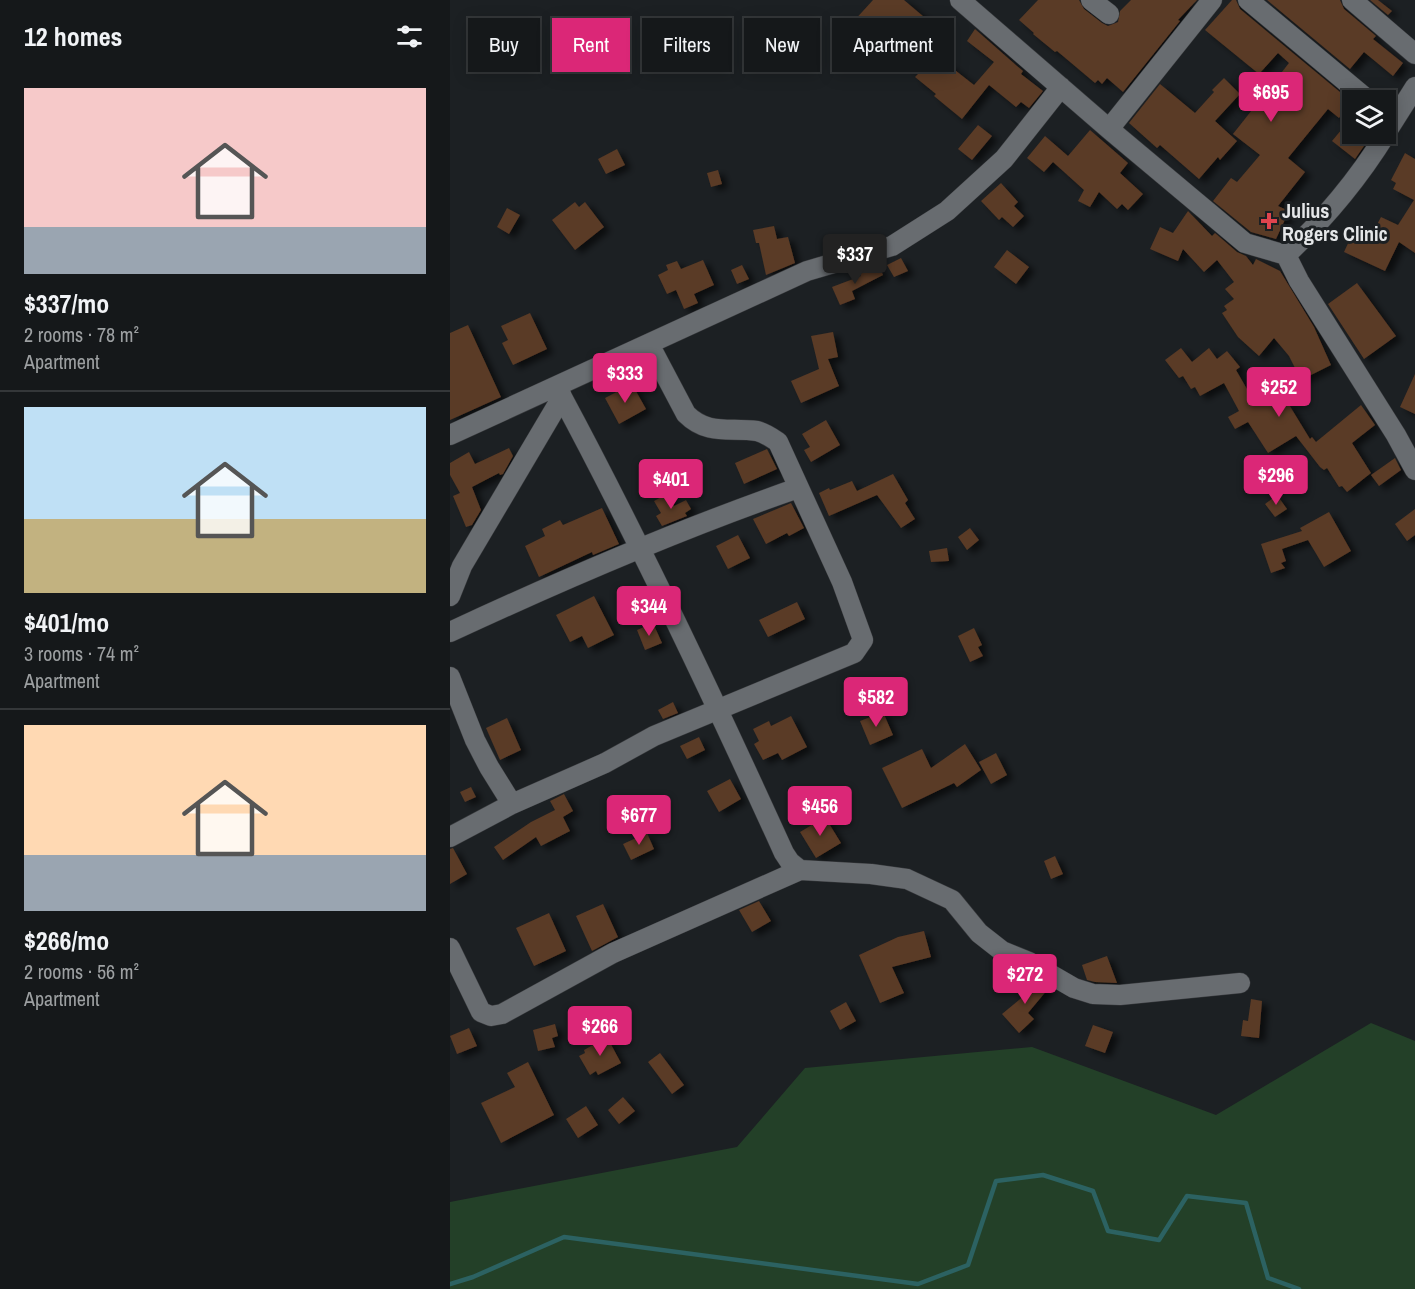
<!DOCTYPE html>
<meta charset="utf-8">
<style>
body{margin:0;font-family:"Archivo Narrow",sans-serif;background:#1e2123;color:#f1f3f6;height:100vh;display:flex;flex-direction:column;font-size:22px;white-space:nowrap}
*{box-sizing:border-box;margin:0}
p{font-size:20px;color:#9da0a2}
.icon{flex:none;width:33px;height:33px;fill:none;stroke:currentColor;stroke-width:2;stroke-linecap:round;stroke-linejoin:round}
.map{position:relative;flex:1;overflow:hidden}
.sheet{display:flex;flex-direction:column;background:#15181a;width:450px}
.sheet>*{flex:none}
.guide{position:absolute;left:18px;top:18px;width:570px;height:54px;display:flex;gap:12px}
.buttons{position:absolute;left:892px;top:90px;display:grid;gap:12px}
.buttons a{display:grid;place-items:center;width:54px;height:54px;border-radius:0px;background:#15181a;box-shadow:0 3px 15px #0003,0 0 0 2px #343739;font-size:30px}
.price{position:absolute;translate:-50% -51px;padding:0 14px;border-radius:6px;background:#db2777;color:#fff;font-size:20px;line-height:39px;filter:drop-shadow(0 2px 3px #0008)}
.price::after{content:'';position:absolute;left:50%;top:36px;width:18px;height:14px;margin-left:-9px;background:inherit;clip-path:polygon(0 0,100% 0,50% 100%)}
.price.active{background:#222;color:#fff}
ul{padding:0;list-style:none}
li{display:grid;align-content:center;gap:12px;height:318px;padding:0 24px}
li+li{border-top:2px solid #343739}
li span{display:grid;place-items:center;height:186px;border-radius:0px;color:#555}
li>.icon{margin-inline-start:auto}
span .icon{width:108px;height:108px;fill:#fffc;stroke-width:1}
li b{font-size:26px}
h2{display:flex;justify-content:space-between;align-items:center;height:72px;padding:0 24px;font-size:26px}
.pill{padding:0 21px;border-radius:0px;background:#15181a;box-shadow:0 3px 15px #0003,0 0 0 2px #343739;font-size:21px;line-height:54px}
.pill.active{background:#db2777;color:#fff}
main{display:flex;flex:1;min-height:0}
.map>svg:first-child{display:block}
.green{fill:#234028}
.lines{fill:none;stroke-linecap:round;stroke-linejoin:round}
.stream{stroke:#2c6262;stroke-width:4.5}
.building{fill:#5a3a25;filter:url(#shadow)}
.minor-casing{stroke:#383a3d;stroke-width:21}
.minor{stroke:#686c70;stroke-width:20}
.health-dot{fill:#e0444e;stroke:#1c2023;stroke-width:2}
.labels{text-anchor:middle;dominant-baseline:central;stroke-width:6;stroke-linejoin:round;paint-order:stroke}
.poi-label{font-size:20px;font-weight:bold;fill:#e5e7e9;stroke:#1c2023;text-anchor:start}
</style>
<main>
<section class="sheet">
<h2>12 homes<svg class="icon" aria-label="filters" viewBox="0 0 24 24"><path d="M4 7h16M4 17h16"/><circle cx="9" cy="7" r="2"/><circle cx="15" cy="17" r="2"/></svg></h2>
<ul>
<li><span style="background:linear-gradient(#f6c9c9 75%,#9aa5b1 0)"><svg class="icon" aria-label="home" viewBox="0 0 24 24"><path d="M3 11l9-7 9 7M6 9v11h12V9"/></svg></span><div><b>$337/mo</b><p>2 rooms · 78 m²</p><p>Apartment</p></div></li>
<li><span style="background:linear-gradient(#bfe0f5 60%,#c2b280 0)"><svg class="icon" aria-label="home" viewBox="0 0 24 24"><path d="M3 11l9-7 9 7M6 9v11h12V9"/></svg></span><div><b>$401/mo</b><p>3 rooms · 74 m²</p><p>Apartment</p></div></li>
<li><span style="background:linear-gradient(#ffd9b3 70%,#9aa5b1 0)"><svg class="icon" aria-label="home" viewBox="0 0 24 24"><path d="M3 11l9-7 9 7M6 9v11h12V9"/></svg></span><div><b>$266/mo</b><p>2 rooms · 56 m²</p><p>Apartment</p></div></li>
</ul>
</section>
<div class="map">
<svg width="965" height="1289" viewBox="0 0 965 1289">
<defs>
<filter id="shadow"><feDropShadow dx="6" dy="4" stdDeviation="3" flood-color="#0009"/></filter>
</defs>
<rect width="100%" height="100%" fill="#1c2023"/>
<path class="green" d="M 921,1023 L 965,1041 L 965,1289 L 0,1289 L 0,1202 L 287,1147 L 355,1068 L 582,1047 L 766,1115 Z"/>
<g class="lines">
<path class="stream" d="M 0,1284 L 23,1277 L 114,1237 L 468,1284 L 518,1265 L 546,1181 L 593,1175 L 643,1191 L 658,1231 L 709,1240 L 737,1196 L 796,1203 L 818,1278 L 849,1289"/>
</g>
<path class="building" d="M 423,0 L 454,0 L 474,17 L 459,34 L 524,85 L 544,62 L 517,41 L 525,29 L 567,66 L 573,71 L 571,74 L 593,91 L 579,108 L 571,102 L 566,107 L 539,85 L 512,119 L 484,96 L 486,94 L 465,77 L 468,74 L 448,57 L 441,65 L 421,47 L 425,43 L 402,23 Z
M 588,0 L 629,0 L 634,9 L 652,23 L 658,26 L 668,22 L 670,11 L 681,0 L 747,0 L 728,20 L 730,21 L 673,92 L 657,78 L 652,84 L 648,80 L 645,83 L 607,51 L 605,52 L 583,34 L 584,33 L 569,20 Z
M 782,0 L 786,0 L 790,9 L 902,102 L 889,118 L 878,109 L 838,158 L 855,172 L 828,206 L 839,211 L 826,239 L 801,232 L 763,201 L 781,178 L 787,182 L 810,155 L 783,134 L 839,63 L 828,53 L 809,74 L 755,30 Z
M 817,0 L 890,0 L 894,9 L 926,36 L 923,39 L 953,63 L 943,76 L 914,52 L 900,69 Z
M 920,0 L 928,0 L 942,11 L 938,15 Z
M 774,78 L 790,94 L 765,121 L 787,141 L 770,160 L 768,157 L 749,179 L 710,145 L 707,148 L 679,123 L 710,84 L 745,113 L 764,92 L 762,90 Z
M 528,125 L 542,136 L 522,160 L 508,149 Z
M 892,129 L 914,146 L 905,159 L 882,141 Z
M 640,130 L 678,163 L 670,173 L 693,194 L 678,210 L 672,204 L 667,209 L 649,192 L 640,207 L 628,201 L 634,190 L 603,162 L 594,172 L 577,158 L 595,136 L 618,156 Z
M 167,149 L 175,165 L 156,174 L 148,159 Z
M 955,153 L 965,159 L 965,253 L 949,242 L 935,271 L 894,252 L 901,237 L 903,240 L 908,230 L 921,236 L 931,217 L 948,225 L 964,200 L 943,189 L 946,183 L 941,180 Z
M 268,170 L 272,184 L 261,187 L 257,173 Z
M 551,183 L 568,202 L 564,206 L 574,216 L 563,227 L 552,217 L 549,220 L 531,201 Z
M 125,202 L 129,207 L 135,202 L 154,227 L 125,250 L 102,220 Z
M 57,208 L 70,215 L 59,234 L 47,227 Z
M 738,211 L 762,236 L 765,233 L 787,252 L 796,256 L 803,265 L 806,259 L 830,271 L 864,327 L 881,365 L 851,380 L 839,356 L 824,338 L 809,356 L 788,337 L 772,313 L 777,310 L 774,306 L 784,299 L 775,289 L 784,282 L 767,260 L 754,272 L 733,249 L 728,261 L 700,249 L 710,227 L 723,233 Z
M 324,226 L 327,239 L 338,237 L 345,263 L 316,275 L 309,243 L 306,243 L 303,230 Z
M 557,250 L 579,267 L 566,284 L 544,267 Z
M 451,258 L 458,271 L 444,277 L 437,265 Z
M 253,260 L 264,285 L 244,294 L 248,303 L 234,309 L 226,290 L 217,294 L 208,275 L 218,270 L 216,265 L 227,261 L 231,269 Z
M 292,265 L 299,279 L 287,284 L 281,270 Z
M 422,266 L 424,270 L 430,268 L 433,275 L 402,291 L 405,299 L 390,305 L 382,287 L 411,276 L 409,273 Z
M 907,283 L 946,336 L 914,359 L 878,304 Z
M 80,313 L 97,349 L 63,365 L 52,343 L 58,340 L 51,326 Z
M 18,325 L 51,397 L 0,420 L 0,333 Z
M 383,332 L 388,357 L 378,359 L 389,386 L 351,403 L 341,381 L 369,369 L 361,336 Z
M 731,348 L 742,362 L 759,348 L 767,359 L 777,351 L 790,367 L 786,370 L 805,403 L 818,396 L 826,410 L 838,403 L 860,439 L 862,437 L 866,442 L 911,405 L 925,425 L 902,443 L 921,473 L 897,492 L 892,486 L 889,487 L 877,468 L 874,470 L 870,467 L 846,436 L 818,453 L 798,422 L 785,429 L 778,417 L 789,411 L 774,383 L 750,396 L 745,387 L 741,389 L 733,376 L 729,378 L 715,360 Z
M 965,374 L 965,414 L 950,407 Z
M 182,384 L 196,409 L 169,424 L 155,398 Z
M 376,420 L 390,445 L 361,462 L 354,450 L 360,447 L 352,434 Z
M 59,448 L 63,456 L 53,474 L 50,475 L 49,473 L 22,487 L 31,510 L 22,525 L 16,527 L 3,496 L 10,493 L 0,475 L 0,463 L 19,452 L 25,464 Z
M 317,449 L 327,469 L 294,484 L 285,463 Z
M 945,458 L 951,470 L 929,486 L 921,475 Z
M 443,474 L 458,500 L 455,503 L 465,519 L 451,528 L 427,495 L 379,516 L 369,493 L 379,488 L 380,490 L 402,481 L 407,491 Z
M 217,494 L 224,506 L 236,500 L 241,509 L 235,513 L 237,516 L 212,526 L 206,516 L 211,513 L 204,501 Z
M 827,495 L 837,509 L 825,517 L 815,504 Z
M 341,503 L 354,528 L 339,536 L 337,533 L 316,544 L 303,519 Z
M 152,508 L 169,544 L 143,555 L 142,552 L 89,577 L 75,546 L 95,536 L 92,529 L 110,520 L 113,525 Z
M 965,509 L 965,535 L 957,541 L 945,524 Z
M 879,512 L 901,551 L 874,567 L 858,540 L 832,549 L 836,561 L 831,563 L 835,568 L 821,573 L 811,544 L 852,531 L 850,528 Z
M 520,528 L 529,540 L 517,550 L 508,537 Z
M 288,535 L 300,558 L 278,569 L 266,546 Z
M 497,548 L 499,561 L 481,562 L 479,551 Z
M 144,596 L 164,635 L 138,648 L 132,636 L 120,642 L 106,615 Z
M 347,602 L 355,619 L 318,637 L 309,620 Z
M 203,623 L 212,643 L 195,650 L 187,630 Z
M 524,628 L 532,645 L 528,647 L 533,656 L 520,662 L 508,636 Z
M 223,702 L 228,713 L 213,719 L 208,710 Z
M 433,712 L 443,735 L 420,745 L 410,721 Z
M 341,716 L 357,747 L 332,760 L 328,753 L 313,760 L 304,744 L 309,741 L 303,729 L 319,721 L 321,726 Z
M 57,718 L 71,750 L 50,760 L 36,728 Z
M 249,737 L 255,750 L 237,759 L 230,746 Z
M 515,744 L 531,770 L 507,787 L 504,783 L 452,808 L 432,768 L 472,749 L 481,768 Z
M 546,753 L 557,775 L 541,784 L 529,762 Z
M 280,779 L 291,799 L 269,812 L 257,791 Z
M 21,787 L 26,797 L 15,802 L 10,792 Z
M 114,794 L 123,811 L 113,817 L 120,831 L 91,846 L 86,837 L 53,860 L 44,847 L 81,822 L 105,810 L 100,801 Z
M 375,817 L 391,843 L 366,858 L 350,832 Z
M 197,833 L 204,849 L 181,860 L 173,844 Z
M 3,848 L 17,874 L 0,884 L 0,849 Z
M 605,856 L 613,874 L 601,879 L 594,861 Z
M 309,901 L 321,921 L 302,932 L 289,910 Z
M 153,904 L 168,937 L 142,951 L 126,916 Z
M 99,913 L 116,951 L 84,966 L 66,928 Z
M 474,931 L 481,957 L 442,967 L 454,993 L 430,1003 L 409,955 L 448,937 Z
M 657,956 L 667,983 L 645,982 L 637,980 L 632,965 Z
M 581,977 L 598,989 L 578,1013 L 584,1019 L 569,1033 L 552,1014 L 575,995 L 570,990 Z
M 801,999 L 812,1001 L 809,1038 L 791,1036 L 793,1020 L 798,1021 Z
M 396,1002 L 406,1021 L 390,1030 L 380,1011 Z
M 105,1024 L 108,1036 L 102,1038 L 105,1047 L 88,1051 L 83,1030 Z
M 643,1025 L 663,1032 L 655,1053 L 635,1046 Z
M 19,1028 L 27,1046 L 7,1054 L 0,1036 Z
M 157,1037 L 171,1063 L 148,1075 L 146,1071 L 140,1075 L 129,1056 L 135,1053 L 134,1050 Z
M 210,1053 L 234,1085 L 222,1094 L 198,1062 Z
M 78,1062 L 104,1115 L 51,1143 L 31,1103 L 65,1087 L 57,1073 Z
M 173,1097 L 185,1111 L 169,1124 L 158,1110 Z
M 136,1106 L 148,1125 L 128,1138 L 116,1119 Z"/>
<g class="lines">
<defs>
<path id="minor" d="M 510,0 L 659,129 L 795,243 L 836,255 C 875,219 908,179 936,134
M 641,0 L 659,14
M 798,0 L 918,100
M 902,0 L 965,54
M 659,129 L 762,0
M 936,133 L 965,87
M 836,255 L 849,281 L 946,435 L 965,470
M 108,386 L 112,397 C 192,546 264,699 334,853 L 340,862 L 350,870
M 0,435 L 357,271 L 442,246 L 497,211 L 554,159 L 611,87
M 0,596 L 12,566 L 112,397
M 0,632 C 114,579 230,529 348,488
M 0,677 L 25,740 L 39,767 L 62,804
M 0,837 L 62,804 L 155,763 L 204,736 L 404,653 L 413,640 L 392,582 L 328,442 C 322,438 315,433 307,431 C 280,427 258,436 236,414 L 199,344
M 0,948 L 31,1012 L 41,1016 L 52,1014 L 163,953 L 350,870 L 421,874 L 457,879 L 502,900 L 529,933 L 552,951 L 579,962 L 624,988 L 643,994 L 670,995 L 790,983"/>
</defs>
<use href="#minor" class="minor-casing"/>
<use href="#minor" class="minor"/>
</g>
<path class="health-dot" d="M816 212h6v6h6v6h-6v6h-6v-6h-6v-6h6z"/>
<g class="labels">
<g class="poi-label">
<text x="832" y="210">Julius<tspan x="832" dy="23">Rogers Clinic</tspan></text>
</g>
</g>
</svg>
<div class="buttons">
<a><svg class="icon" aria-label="layers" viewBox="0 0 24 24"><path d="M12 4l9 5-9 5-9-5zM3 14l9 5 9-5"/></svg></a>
</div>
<b class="price" style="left:821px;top:123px">$695</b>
<b class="price active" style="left:405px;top:285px">$337</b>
<b class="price" style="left:175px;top:404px">$333</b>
<b class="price" style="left:829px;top:418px">$252</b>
<b class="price" style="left:826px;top:506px">$296</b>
<b class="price" style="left:221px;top:510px">$401</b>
<b class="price" style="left:199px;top:637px">$344</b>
<b class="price" style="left:426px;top:728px">$582</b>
<b class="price" style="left:370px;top:837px">$456</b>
<b class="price" style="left:189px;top:846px">$677</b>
<b class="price" style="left:575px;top:1005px">$272</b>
<b class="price" style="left:150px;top:1057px">$266</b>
<div class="guide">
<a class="pill">Buy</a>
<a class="pill active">Rent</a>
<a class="pill">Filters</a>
<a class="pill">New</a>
<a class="pill">Apartment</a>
</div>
</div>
</main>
